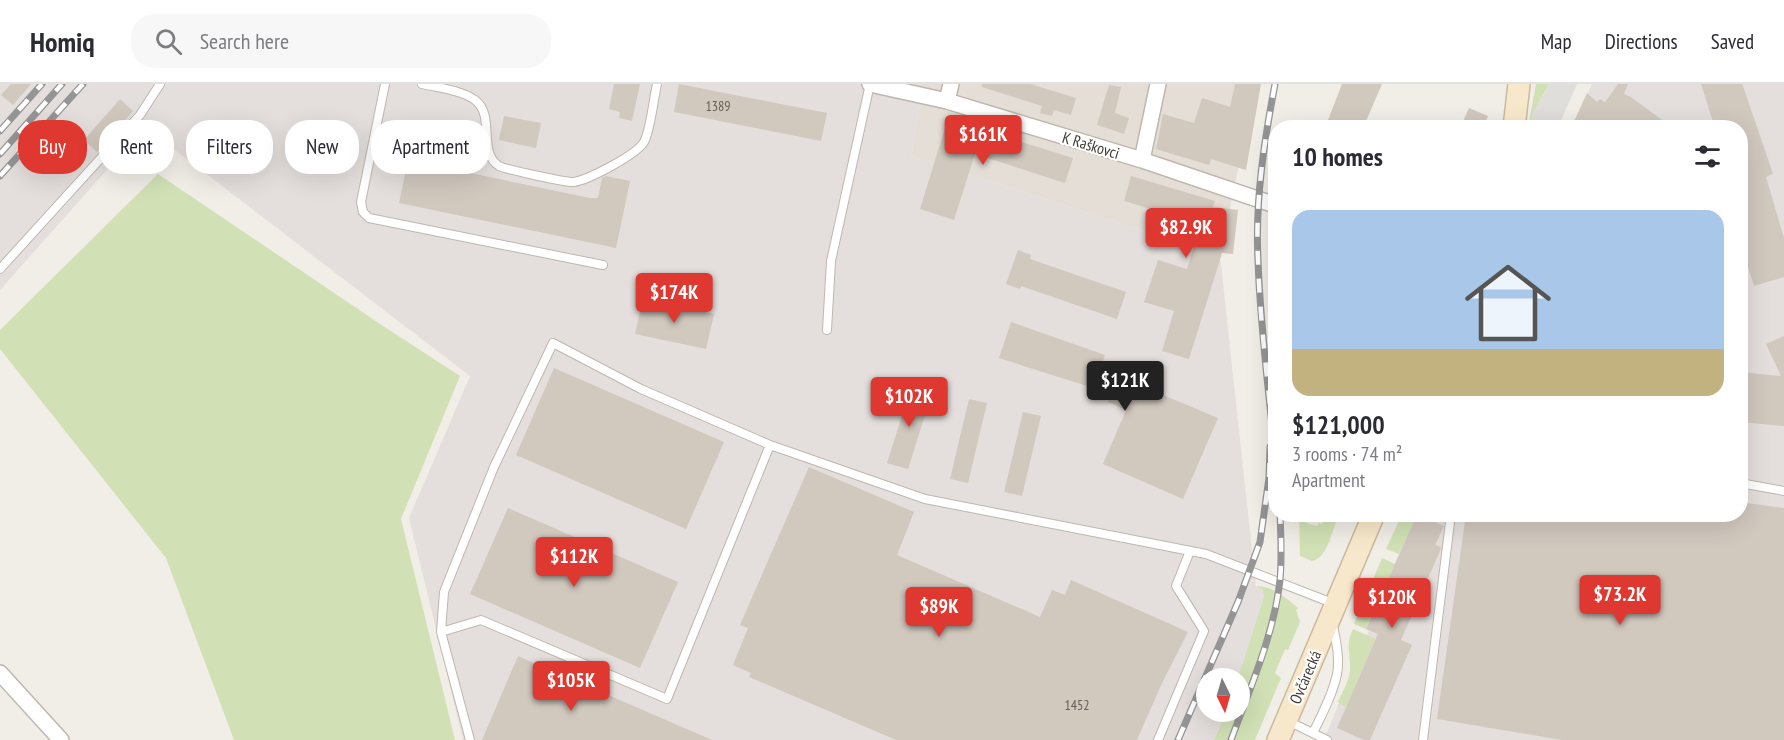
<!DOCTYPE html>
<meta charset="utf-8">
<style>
body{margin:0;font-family:"PT Sans Narrow",sans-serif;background:#f7f7f7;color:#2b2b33;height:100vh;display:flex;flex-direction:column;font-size:22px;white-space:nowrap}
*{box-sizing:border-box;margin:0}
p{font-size:20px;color:#7c7c81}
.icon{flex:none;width:33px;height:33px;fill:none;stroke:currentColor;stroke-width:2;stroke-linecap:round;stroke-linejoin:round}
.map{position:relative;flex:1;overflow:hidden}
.details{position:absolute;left:1268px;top:36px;width:480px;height:402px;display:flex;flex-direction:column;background:#fff;border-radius:24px;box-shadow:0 6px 24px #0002}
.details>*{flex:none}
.top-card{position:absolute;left:18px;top:36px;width:570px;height:54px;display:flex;gap:12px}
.needle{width:39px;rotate:175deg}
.fabs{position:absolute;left:1196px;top:584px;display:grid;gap:12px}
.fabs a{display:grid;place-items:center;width:54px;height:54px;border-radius:50%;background:#fff;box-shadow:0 6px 24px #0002;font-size:30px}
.price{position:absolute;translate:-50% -51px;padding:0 14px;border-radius:6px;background:#df3830;color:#fff;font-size:20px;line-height:39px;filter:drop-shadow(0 2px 3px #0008)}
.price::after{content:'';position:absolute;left:50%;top:36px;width:18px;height:14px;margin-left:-9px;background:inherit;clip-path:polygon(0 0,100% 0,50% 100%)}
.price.selected{background:#222;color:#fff}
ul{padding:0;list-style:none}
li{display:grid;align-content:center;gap:12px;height:318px;padding:0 24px}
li+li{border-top:2px solid #e1e1e2}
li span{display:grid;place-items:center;height:186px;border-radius:18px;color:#555}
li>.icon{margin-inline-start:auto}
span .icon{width:108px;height:108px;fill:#fffc;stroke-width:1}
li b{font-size:26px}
h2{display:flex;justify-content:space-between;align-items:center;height:72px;padding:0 24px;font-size:26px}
.pill{padding:0 21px;border-radius:24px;background:#fff;box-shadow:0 6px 24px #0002;font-size:21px;line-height:54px}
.pill.selected{background:#df3830;color:#fff}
header{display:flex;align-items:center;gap:36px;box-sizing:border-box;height:84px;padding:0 30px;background:#fff;border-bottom:2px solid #e1e1e2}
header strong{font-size:28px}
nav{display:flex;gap:33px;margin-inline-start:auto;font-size:21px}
.search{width:420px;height:54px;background:#f7f7f7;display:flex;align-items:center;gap:15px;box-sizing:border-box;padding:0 21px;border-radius:24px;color:#7c7c81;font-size:22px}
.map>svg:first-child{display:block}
.residential{fill:#e4ded6}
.industrial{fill:#e4dfdc}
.green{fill:#d1e1b5}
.parking{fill:#e0dedb}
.building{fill:#d1c8be}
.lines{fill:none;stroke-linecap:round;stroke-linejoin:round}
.lane-casing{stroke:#beb7ae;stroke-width:10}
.street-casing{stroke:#beb7ae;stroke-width:18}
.secondary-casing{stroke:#cbba9c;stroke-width:24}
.lane{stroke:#fff;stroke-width:8}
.street{stroke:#fff;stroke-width:15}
.secondary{stroke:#f8e8cb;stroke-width:21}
.rail-casing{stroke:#959595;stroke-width:7}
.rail{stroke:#fff;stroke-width:4.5;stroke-dasharray:14;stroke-linecap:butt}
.labels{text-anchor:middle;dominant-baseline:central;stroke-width:4.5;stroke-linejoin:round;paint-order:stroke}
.number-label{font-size:14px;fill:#666059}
.street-label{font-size:16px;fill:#433d37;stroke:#fff}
</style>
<header>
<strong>Homiq</strong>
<div class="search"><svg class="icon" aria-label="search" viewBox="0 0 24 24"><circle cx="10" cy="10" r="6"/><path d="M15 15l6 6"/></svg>Search here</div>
<nav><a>Map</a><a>Directions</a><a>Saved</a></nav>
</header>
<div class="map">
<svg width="1784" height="656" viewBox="0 0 1784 656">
<rect width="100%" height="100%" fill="#f1ede7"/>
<path class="residential" d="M 924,0 L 1256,0 L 1220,171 L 911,72 Z"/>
<path class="industrial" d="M 0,0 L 924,0 L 911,72 L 1220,171 L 1256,503 L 1262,505 L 1264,512 L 1238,594 L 1206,594 L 1206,627 L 1227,627 L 1214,656 L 463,656 L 409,434 L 470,292 L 145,43 L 0,206 Z
M 1592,0 L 1784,0 L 1784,656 L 1324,656 L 1416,431 L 1740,430 L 1740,44 L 1574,43 Z"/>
<path class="green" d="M 1536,0 L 1549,0 L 1533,29 L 1530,43 L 1528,44 Z
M 158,90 L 383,242 L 460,292 L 401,435 L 455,656 L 234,656 L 166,474 L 0,265 L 0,246 Z
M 1402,430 L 1417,431 L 1399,470 L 1386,465 Z
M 1299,431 L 1304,431 L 1303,434 L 1307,435 L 1306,439 L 1317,442 L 1319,439 L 1322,440 L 1325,431 L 1349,431 L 1344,436 L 1338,433 C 1332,446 1328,474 1312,477 L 1300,472 Z
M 1382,474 L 1395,480 L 1366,545 L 1354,540 Z
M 1258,502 C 1274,503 1286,514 1298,524 L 1296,526 L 1300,538 L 1288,566 L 1285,565 L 1275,589 L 1281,594 L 1255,656 L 1214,656 L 1227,627 L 1239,627 L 1238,594 L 1264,512 L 1262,505 L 1256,503 Z
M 1353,545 L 1376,555 L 1346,623 L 1338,618 C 1342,609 1349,597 1350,587 C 1351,572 1345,559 1353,545 Z"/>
<path class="parking" d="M 1549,0 L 1577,0 L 1558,43 L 1530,43 L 1533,29 Z"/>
<path class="building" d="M 11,0 L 31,0 L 13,21 L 1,11 Z
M 614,0 L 640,0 L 632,37 L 619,34 L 620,28 L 609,25 Z
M 679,0 L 827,29 L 821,57 L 674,28 Z
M 982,0 L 1030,0 L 1076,14 L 1071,31 L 1054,26 L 1052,32 L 1040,29 L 1042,22 L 982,3 Z
M 1235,0 L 1261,0 L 1246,86 L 1211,75 L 1209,81 L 1156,65 L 1163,30 L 1194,39 L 1202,14 L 1230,23 Z
M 1342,0 L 1382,0 L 1363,44 L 1325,44 Z
M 1618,0 L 1628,0 L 1624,10 L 1631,13 L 1673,44 L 1571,44 L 1587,9 L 1597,18 L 1600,15 L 1605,18 Z
M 1701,0 L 1742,0 L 1743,2 L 1773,90 L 1766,93 L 1784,154 L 1784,193 L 1754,202 L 1740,158 L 1740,44 L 1715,44 Z
M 1109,1 L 1121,3 L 1115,29 L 1129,34 L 1124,50 L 1097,41 Z
M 120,15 L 133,27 L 97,68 L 84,56 Z
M 1469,24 L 1488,32 L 1483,44 L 1460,44 Z
M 504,32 L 541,39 L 536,64 L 499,56 Z
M 945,44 L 987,57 L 990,48 L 1073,74 L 1065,99 L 975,70 L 954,136 L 920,125 Z
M 408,76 L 590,114 L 598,114 L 602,94 L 606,92 L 630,97 L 616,164 L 399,119 Z
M 1131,92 L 1215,117 L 1213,123 L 1238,126 L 1233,170 L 1222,169 L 1189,275 L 1162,267 L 1174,227 L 1144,218 L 1158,176 L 1187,185 L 1201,140 L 1124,117 Z
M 1018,166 L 1031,171 L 1030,175 L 1126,208 L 1117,235 L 1021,202 L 1020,205 L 1006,200 Z
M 643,214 L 714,230 L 706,265 L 635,250 Z
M 1011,238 L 1105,271 L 1100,287 L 1136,303 L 1137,300 L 1218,334 L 1183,415 L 1103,380 L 1126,326 L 1108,318 L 1112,310 L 999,274 Z
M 1784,252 L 1784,342 L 1740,338 L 1740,288 L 1781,292 L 1766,260 Z
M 554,284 L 724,358 L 686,445 L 516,371 Z
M 911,303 L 932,309 L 908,385 L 887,379 Z
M 969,315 L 987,319 L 968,399 L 950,395 Z
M 1023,328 L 1041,332 L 1022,412 L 1004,408 Z
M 809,383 L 914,428 L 897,471 L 1040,533 L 1052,506 L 1065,511 L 1071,496 L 1188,548 L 1162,599 L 1137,656 L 896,656 L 749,593 L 751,589 L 733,581 L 748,544 L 740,541 Z
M 1740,418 L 1784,424 L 1784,656 L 1562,656 L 1437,635 L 1466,430 L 1740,430 Z
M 508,424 L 678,498 L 640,584 L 470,510 Z
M 1417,430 L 1444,442 L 1435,461 L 1441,463 L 1440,467 L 1401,556 L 1412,561 L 1370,656 L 1364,656 L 1337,644 L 1378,550 L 1366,545 Z
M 518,572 L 712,656 L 482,656 Z"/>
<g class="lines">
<defs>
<path id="lane" d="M 385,0 L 361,118 L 363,128 L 369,134 L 603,181
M 422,0 C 439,4 461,6 475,16 C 496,32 477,68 499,82 C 504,85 568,99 574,98 C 590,95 636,71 644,58 C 650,48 654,13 657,0
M 0,185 L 140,31 L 160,0
M 827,246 L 831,177 L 870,0
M 1740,399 L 1784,407
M 441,548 L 444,508 L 494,383 L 553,259 L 641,305 L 770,361 L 925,415 L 1206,470 L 1335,520
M 1288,637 L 1327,656
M 1313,649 C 1322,630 1333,610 1337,590 C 1340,574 1336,557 1333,541
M 470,656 L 441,548 L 481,536 L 667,615 L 770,361
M 1158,656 L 1204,547 L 1176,502 L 1190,467
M 1423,656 L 1451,430"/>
<path id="street" d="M 870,0 L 947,17 L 1142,76 L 1275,121
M 947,17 L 951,0
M 1142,76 L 1158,0
M 0,589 L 61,656"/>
<path id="secondary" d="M 1514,44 L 1519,0
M 1278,656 L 1374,430"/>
</defs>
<use href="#lane" class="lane-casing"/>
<use href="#street" class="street-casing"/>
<use href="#secondary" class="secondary-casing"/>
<use href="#lane" class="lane"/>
<use href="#street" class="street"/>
<use href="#secondary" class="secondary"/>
<defs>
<path id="rail" d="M 1275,0 C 1264,58 1255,117 1258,176 C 1260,241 1269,307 1275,372
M 0,47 L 42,0
M 0,70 L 62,0
M 0,92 L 83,0
M 1178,656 L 1238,518 L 1260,458 L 1269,394 L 1270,363
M 1231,656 C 1250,604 1274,551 1280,496 C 1282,474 1281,452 1280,430"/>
</defs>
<use href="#rail" class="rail-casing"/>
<use href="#rail" class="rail"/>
</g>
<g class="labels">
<g class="number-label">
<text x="718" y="22">1389</text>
<text x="1077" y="621">1452</text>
</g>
<g class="street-label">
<text transform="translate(1091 61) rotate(17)">K Raškovci</text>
<text transform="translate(1305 593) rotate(-67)">Ovčárecká</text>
</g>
</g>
</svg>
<div class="fabs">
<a><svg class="needle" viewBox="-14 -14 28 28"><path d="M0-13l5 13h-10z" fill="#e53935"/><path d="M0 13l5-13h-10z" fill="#7c7c81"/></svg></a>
</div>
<b class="price" style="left:983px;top:82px">$161K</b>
<b class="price" style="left:1186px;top:175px">$82.9K</b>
<b class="price" style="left:674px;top:240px">$174K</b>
<b class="price selected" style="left:1125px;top:328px">$121K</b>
<b class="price" style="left:909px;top:344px">$102K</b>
<b class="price" style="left:574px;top:504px">$112K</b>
<b class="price" style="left:1620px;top:542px">$73.2K</b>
<b class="price" style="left:1392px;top:545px">$120K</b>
<b class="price" style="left:939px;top:554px">$89K</b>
<b class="price" style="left:571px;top:628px">$105K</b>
<div class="top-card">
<a class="pill selected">Buy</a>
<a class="pill">Rent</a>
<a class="pill">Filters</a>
<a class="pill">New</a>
<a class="pill">Apartment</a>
</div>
<section class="details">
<h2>10 homes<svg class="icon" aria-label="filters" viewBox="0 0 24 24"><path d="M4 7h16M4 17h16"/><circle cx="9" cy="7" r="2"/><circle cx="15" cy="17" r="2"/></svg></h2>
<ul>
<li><span style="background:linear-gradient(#a9c7e8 75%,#c2b280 0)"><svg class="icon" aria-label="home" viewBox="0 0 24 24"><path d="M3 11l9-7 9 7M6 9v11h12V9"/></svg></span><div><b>$121,000</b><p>3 rooms · 74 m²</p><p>Apartment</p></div></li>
</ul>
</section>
</div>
